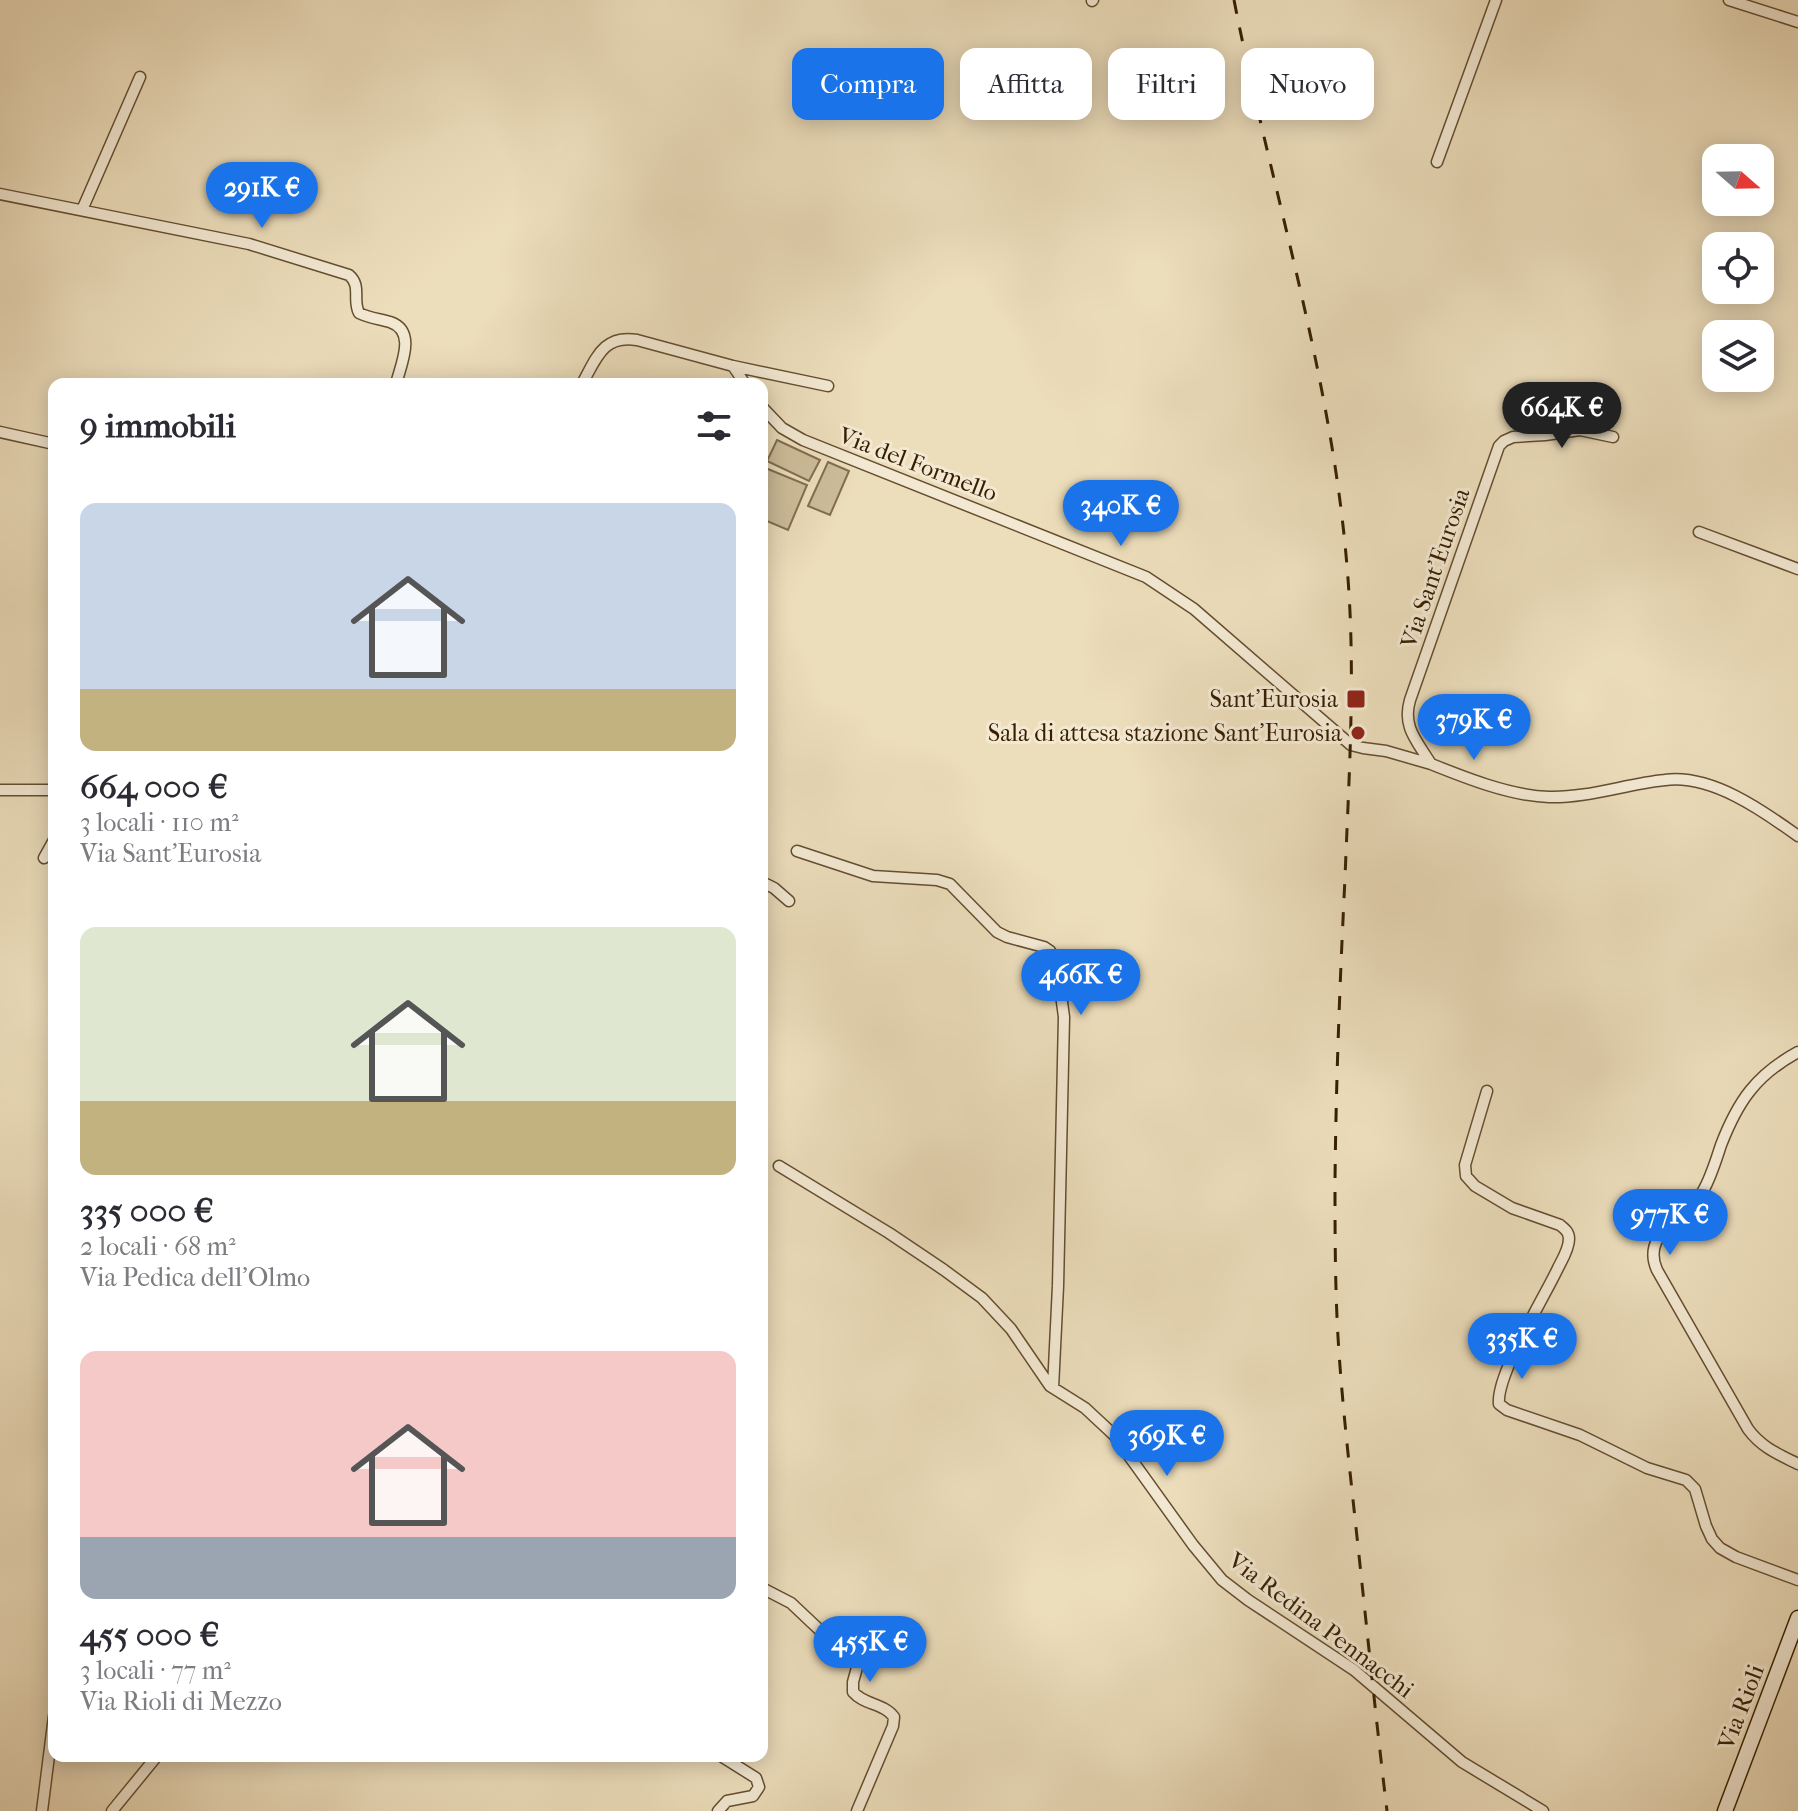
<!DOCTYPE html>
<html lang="it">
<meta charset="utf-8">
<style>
body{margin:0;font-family:"IM FELL French Canon",serif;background:#f7f7f7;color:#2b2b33;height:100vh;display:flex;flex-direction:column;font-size:30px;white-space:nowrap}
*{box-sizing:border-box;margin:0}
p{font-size:26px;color:#7c7c81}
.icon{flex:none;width:44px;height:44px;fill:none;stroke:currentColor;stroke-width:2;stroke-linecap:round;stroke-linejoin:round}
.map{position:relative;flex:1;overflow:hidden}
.drawer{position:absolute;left:48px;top:378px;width:720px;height:1384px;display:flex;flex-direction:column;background:#fff;border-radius:16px;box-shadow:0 4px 20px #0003}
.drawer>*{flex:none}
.top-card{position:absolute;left:792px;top:48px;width:760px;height:72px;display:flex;gap:16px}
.needle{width:52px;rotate:110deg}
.tools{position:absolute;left:1702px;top:144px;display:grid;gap:16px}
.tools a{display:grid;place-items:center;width:72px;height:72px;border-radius:16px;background:#fff;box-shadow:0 4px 20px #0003;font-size:40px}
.price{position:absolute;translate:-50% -68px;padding:0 18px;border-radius:28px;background:#1a73e8;color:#fff;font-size:26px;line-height:52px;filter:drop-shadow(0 2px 4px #0008)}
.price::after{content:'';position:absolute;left:50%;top:48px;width:24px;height:18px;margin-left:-12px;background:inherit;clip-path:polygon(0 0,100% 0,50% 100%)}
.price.active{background:#222;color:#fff}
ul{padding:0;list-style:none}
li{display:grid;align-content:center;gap:16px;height:424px;padding:0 32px}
li span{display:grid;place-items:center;height:248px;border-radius:16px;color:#555}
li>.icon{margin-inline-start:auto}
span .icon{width:144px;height:144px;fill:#fffc;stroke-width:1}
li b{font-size:34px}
h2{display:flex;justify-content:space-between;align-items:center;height:96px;padding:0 32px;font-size:34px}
.tag{padding:0 28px;border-radius:16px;background:#fff;box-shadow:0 4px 20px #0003;font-size:28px;line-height:72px}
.tag.active{background:#1a73e8;color:#fff}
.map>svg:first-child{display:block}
.green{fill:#cdbd9b;stroke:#826e4e;stroke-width:2}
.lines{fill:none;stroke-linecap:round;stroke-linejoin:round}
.street-casing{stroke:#644e30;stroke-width:13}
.secondary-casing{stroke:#361f01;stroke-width:17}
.street{stroke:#f3e9d3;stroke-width:10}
.secondary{stroke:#f3e9d3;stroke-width:14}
.rail{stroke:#361f01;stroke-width:3;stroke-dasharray:14 14;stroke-linecap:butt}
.poi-dot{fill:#8f2418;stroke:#f3e9d3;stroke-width:3}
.labels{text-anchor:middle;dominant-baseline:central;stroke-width:6;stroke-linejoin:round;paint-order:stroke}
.street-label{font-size:24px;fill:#361f01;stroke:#f3e9d3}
.poi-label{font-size:24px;fill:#361f01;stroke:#f3e9d3;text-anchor:end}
</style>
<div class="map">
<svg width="1798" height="1811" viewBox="0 0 1798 1811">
<rect width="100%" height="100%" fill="#ecddbb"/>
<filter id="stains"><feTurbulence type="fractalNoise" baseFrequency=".0025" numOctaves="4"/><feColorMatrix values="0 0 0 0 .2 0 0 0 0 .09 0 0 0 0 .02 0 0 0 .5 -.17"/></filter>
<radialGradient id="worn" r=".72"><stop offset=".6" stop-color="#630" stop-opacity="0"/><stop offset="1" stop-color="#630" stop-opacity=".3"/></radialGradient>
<path class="green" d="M 777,440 L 820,460 L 809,481 L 767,461 Z
M 828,462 L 849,471 L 830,515 L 808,506 Z
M 763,467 L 807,485 L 788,530 L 762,519 Z"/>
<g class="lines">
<defs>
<path id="street" d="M 1729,0 L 1798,22
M 1092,1 L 1093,0
M 1437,162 L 1496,0
M 0,194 L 249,244 L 349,275 C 362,286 352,300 359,313 C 369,318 380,319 390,322 C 417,331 401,364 396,384
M 82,210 L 140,77
M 733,366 L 745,384
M 582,384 C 596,359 603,334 637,340 L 733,366 L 828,386
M 762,407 L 782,428 L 803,440 L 1146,577 L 1194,609 L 1351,745 L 1363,748 L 1386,751 L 1431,764
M 0,432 L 54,444
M 1613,437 L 1580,430 L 1545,435 L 1513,437 L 1504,441 L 1499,446 L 1410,700 C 1402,727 1417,741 1431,764 C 1466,778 1511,796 1549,797 C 1588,798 1626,784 1665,780 C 1711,774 1762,810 1798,836
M 1699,532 L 1798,569
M 0,790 L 54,790
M 797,851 L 873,876 L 937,880 L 950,884 L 997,932 L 1007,937 L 1044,947 L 1050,951 L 1054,957 L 1059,980 L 1064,1017 L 1058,1286 L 1053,1388
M 44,858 L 54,840
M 762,882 L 774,888 L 789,901
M 1798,1052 C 1756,1075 1738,1101 1721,1145 C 1716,1160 1711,1177 1703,1191 C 1688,1217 1640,1232 1657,1270 L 1748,1429 C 1761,1447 1778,1454 1798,1464
M 1487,1091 L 1465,1165 L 1466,1176 L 1475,1186 L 1512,1208 L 1560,1225 C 1565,1229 1569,1232 1569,1239 C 1569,1249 1562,1260 1558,1268 C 1544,1298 1496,1375 1499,1404 L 1507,1410 L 1580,1435 L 1647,1468 L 1686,1480 L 1695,1489 L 1706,1526 L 1712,1539 L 1720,1548 L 1736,1557 L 1798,1580
M 779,1166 L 889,1233 L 944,1270 L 982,1298 L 1011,1329 L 1050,1386 L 1085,1408 L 1114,1435 L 1193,1545 L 1222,1580 L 1248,1600 L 1354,1670 L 1462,1762 L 1543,1811
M 762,1588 L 791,1603 L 827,1637 L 855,1656 L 858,1664 L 853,1682 L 853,1692 C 864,1705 884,1703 894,1717 L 893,1726 L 857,1811
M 42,1811 L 54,1716
M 112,1811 L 157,1756
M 718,1811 L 727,1801 L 753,1796 L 759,1787 L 756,1778 L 721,1756"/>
<path id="secondary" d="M 1725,1811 L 1798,1618"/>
</defs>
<use href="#street" class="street-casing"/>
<use href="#secondary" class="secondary-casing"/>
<use href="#street" class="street"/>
<use href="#secondary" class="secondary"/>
<path class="rail" d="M 1234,0 C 1271,189 1331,373 1347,566 C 1356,670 1349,774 1345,878 C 1340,979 1336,1080 1335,1181 C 1335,1233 1335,1285 1338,1337 C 1342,1404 1350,1471 1357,1537 C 1367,1629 1376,1720 1387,1811"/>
</g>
<g class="poi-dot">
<rect x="1346" y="689" width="20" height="20" rx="4"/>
<circle cx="1358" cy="733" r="8"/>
</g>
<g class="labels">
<g class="street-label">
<text transform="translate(918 464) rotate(21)">Via del Formello</text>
<text transform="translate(1435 568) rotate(-71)">Via Sant'Eurosia</text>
<text transform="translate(1321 1625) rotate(37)">Via Redina Pennacchi</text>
<text transform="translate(1741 1707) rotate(-69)">Via Rioli</text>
</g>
<g class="poi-label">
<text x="1338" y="699">Sant'Eurosia</text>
<text x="1342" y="733">Sala di attesa stazione Sant'Eurosia</text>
</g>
</g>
<rect width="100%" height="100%" filter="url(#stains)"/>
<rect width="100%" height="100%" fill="url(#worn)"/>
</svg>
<div class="tools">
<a><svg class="needle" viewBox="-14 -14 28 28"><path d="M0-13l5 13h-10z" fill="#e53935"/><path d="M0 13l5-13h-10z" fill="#7c7c81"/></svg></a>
<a><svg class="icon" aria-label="locate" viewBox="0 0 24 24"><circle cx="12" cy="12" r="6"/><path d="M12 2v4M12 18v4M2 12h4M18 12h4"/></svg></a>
<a><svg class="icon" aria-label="layers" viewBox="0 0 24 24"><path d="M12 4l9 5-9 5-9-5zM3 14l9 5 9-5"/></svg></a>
</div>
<b class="price" style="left:262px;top:230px">291K €</b>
<b class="price active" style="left:1562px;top:450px">664K €</b>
<b class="price" style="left:1121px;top:548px">340K €</b>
<b class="price" style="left:1474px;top:762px">379K €</b>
<b class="price" style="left:1081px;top:1017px">466K €</b>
<b class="price" style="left:1670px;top:1257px">977K €</b>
<b class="price" style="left:1522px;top:1381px">335K €</b>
<b class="price" style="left:1167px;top:1478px">369K €</b>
<b class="price" style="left:870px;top:1684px">455K €</b>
<div class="top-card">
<a class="tag active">Compra</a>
<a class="tag">Affitta</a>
<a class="tag">Filtri</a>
<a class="tag">Nuovo</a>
</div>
<section class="drawer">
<h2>9 immobili<svg class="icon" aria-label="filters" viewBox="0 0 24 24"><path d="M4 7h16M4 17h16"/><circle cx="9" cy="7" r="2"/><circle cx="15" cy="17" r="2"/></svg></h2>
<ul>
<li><span style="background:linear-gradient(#c9d6e8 75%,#c2b280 0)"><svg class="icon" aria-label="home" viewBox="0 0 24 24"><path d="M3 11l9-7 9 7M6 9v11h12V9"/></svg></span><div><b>664 000 €</b><p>3 locali · 110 m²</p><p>Via Sant'Eurosia</p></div></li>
<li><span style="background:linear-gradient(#dfe7d0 70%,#c2b280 0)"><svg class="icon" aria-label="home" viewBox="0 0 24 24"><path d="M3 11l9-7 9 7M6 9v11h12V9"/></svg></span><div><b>335 000 €</b><p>2 locali · 68 m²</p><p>Via Pedica dell'Olmo</p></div></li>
<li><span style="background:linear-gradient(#f6c9c9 75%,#9aa5b1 0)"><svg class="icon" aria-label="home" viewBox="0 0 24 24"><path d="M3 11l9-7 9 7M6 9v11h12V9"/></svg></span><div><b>455 000 €</b><p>3 locali · 77 m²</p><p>Via Rioli di Mezzo</p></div></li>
</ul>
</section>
</div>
